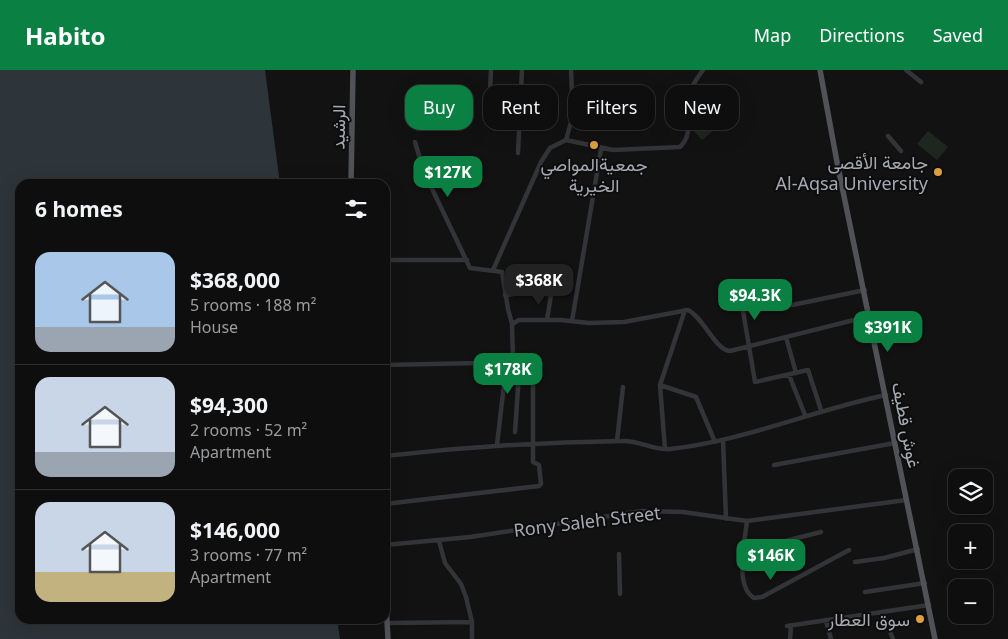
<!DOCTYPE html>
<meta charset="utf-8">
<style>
body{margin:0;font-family:"Noto Sans",Vazirmatn,sans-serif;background:#171717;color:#f1f3f6;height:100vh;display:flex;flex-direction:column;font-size:19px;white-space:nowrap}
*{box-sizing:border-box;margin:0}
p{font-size:16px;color:#9b9c9e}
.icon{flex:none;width:28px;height:28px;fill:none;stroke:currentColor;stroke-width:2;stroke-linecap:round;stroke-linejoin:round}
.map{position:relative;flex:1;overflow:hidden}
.drawer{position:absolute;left:15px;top:109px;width:375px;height:445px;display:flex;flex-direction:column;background:#0e0e0e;border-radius:15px;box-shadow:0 5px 20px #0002,0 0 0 1px #2e2e2e}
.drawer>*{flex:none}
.banner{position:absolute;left:405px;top:15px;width:475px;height:45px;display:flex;gap:10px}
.controls{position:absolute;left:948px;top:399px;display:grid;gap:10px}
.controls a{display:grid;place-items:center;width:45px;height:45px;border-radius:10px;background:#0e0e0e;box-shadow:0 5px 20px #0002,0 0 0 1px #2e2e2e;font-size:25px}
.price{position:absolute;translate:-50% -42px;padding:0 11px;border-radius:10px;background:#0b8043;color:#fff;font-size:16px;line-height:32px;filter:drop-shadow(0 1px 2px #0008)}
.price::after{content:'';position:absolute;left:50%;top:30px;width:15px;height:11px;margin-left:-8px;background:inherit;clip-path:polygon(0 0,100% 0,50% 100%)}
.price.on{background:#222;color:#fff}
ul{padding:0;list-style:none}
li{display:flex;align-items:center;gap:15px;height:125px;padding:0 20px}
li+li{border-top:1px solid #2e2e2e}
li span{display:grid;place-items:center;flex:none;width:140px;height:100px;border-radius:15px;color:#555}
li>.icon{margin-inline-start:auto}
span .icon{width:60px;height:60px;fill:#fffc;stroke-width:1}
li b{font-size:21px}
h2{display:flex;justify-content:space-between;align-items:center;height:60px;padding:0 20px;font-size:21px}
.chip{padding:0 18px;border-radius:15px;background:#0e0e0e;box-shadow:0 5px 20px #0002,0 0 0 1px #2e2e2e;font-size:18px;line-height:45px}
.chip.on{background:#0b8043;color:#fff}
header{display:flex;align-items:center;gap:30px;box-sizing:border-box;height:70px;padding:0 25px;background:#0b8043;color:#fff}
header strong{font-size:24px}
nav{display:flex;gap:28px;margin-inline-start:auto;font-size:18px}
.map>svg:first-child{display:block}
.green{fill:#1f261f}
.water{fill:#2d353a}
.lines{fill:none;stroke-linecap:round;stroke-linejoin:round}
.minor{stroke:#333438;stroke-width:4.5}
.major{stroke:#505257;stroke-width:5.5}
.poi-dot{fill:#dd9f40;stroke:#0d0d0e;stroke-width:2}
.labels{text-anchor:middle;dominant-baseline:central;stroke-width:4;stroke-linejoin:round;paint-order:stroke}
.street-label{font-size:18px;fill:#a5aab2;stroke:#0d0d0e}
.poi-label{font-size:18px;fill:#a5aab2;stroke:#0d0d0e;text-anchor:end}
</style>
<header>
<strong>Habito</strong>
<nav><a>Map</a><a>Directions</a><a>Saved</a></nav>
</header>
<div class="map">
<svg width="1008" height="569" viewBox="0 0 1008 569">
<rect width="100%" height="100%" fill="#121213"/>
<path class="green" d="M 709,27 L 713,61 L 702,70 L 689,56 L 690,30 Z
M 928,61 L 948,77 L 937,90 L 917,74 Z"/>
<path class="water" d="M 0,0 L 265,0 L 280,114 L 20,114 L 20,549 L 337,549 L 340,569 L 0,569 Z"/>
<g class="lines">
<path class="minor" d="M 906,0 L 921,12
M 489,43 L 491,0
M 888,66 L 901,81
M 566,70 L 573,45 L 571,0
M 415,72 L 424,102 L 470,198 L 502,202 L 508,239 L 512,254 L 513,289
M 518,83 L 522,0
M 385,190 L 467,190
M 493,200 L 541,92 L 550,78 L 566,70 L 613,80 L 680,77 C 696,61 682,47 688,28 C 690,18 697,8 703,0
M 784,220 L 787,234 L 792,235 L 865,220
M 505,225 L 537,221 L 551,225 L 547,250
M 741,229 L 755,312 L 808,300 L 821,340
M 572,251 L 601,79
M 512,254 L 519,250 L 561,250 L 589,253 L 624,252 L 688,240 C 703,247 716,281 730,281 L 870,246
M 786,267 L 796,303
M 385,295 L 477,293 L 526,288 L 533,293 L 533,392 L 539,395 L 541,414 L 539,416 L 385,434
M 789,305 L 805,345
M 660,315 L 696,327 L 715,372
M 515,362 L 520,289
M 723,370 L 726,449
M 617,371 L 623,317
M 497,375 L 507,289
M 665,379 L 660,315 L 685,240
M 385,386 C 464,377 543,372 622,371 C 639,370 654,381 670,379 C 745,371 813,340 886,325
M 774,395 L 895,373
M 747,451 C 745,470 734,516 754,528 L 762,527 L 849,480
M 439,471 L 445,493 L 461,514 L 466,527 L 472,552 L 472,569
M 385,475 L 470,467 L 642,441 L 683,442 L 747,451 L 906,430
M 741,482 L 821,462
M 619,484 L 620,524
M 855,492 L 884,488 L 918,479
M 865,522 L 925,513
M 883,543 L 893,569
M 826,551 L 831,569
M 387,553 L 472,552
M 787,556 L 929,535
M 790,569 L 791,556"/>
<path class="major" d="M 820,0 L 837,92 L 935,569
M 351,114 L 353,0
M 385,515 L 388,569"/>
</g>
<g class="poi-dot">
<circle cx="594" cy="75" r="5"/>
<circle cx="938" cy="102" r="5"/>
<circle cx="920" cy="549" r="5"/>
</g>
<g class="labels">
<g class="street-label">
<text transform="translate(338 57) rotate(-89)">الرشيد</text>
<text transform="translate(907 355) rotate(79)">غوش قطيف</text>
<text transform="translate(587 451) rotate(-7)">Rony Saleh Street</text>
</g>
<g class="poi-label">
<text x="928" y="92">جامعة الأقصى<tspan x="928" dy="21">Al-Aqsa University</tspan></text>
<text x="594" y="94" text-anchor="middle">جمعيةالمواصي<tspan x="594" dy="21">الخيرية</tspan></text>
<text x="910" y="549">سوق العطار</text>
</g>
</g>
</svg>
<div class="controls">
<a><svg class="icon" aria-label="layers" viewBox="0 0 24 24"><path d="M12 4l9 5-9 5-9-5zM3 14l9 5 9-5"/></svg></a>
<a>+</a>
<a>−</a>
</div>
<b class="price" style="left:448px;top:128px">$127K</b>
<b class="price on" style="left:539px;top:236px">$368K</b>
<b class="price" style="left:755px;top:251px">$94.3K</b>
<b class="price" style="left:888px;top:283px">$391K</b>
<b class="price" style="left:508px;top:325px">$178K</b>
<b class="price" style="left:771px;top:511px">$146K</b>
<div class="banner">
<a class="chip on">Buy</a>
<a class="chip">Rent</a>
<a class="chip">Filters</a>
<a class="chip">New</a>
</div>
<section class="drawer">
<h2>6 homes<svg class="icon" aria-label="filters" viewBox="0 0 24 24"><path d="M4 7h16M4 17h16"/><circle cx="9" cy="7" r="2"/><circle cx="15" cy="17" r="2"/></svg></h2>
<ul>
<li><span style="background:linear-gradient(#a9c7e8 75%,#9aa5b1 0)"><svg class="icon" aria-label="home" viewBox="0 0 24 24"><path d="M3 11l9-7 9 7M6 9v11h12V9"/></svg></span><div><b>$368,000</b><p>5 rooms · 188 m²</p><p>House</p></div></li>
<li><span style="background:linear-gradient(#c9d6e8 75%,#9aa5b1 0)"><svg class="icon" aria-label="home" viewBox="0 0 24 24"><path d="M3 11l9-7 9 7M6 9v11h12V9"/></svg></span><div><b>$94,300</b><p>2 rooms · 52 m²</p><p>Apartment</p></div></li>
<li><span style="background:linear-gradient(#c9d6e8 70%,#c2b280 0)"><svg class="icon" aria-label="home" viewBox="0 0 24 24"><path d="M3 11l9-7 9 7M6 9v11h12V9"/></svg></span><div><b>$146,000</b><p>3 rooms · 77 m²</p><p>Apartment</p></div></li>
</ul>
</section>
</div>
